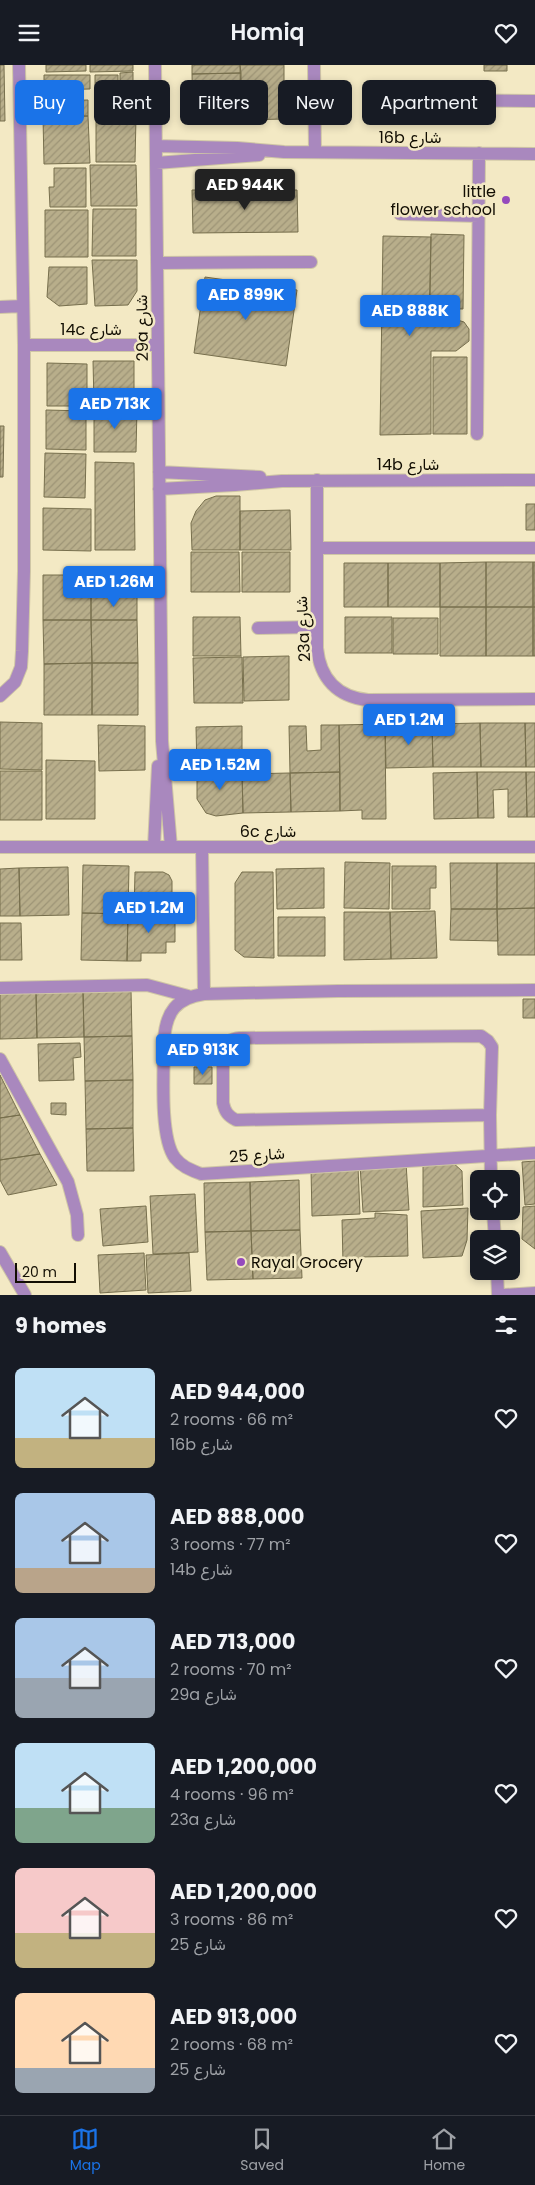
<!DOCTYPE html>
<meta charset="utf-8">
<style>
body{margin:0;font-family:Poppins,Vazirmatn,sans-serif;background:#20242c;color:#f1f3f6;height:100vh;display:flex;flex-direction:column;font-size:19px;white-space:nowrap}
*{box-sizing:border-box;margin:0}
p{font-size:16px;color:#9ea1a6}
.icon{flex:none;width:28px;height:28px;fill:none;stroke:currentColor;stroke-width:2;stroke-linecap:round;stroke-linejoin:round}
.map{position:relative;height:1230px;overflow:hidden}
.side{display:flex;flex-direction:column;background:#171b24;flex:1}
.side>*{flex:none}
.guide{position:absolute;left:15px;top:15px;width:505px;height:45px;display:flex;gap:10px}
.buttons{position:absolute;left:470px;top:1105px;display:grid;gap:10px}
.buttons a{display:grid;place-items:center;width:50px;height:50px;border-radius:8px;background:#171b24;box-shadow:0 2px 8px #0003;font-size:25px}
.scale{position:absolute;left:15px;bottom:12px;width:61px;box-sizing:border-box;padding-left:5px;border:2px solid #120e03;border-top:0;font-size:14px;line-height:18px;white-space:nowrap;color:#120e03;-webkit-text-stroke:4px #f3e9c4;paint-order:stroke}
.price{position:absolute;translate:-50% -42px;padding:0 11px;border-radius:5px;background:#1a73e8;color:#fff;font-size:16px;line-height:32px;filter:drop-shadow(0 1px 2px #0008)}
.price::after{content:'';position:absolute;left:50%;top:30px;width:15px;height:11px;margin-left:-8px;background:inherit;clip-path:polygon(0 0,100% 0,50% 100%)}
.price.current{background:#222;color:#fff}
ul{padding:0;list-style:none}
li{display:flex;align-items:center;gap:15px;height:125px;padding:0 15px}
li span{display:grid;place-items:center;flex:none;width:140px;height:100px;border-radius:8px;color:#555}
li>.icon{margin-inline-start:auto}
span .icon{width:60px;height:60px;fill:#fffc;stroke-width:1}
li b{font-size:21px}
h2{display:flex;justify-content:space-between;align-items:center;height:60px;padding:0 15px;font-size:21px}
.pill{padding:0 18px;border-radius:8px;background:#171b24;box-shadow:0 2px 8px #0003;font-size:18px;line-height:45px}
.pill.current{background:#1a73e8;color:#fff}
header{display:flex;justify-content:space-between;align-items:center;height:65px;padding:0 15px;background:#171b24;font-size:22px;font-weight:600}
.dock{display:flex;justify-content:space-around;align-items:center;height:70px;border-top:1px solid #363941;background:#171b24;font-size:14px;color:#9ea1a6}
.dock a{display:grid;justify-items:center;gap:2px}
.dock .current{color:#1a73e8}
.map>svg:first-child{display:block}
.building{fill:url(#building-hatch);stroke:#776f4d}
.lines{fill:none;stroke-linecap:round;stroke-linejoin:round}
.minor-casing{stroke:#cfc6a5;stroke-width:14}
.minor{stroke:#a988be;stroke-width:12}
.poi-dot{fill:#954abd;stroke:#f3e9c4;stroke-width:2}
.labels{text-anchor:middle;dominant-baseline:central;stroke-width:5;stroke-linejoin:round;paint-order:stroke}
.street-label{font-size:16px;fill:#120e03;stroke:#f3e9c4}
.poi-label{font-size:16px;fill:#120e03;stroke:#f3e9c4;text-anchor:end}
</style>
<header><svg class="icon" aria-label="menu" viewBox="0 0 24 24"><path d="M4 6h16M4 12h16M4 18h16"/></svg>Homiq<svg class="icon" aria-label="heart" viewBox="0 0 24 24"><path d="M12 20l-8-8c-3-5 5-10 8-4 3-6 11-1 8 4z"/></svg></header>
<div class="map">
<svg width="535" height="1230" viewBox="0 0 535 1230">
<defs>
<pattern id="building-hatch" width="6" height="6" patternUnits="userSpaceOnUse" patternTransform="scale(1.25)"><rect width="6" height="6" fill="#b8ae8b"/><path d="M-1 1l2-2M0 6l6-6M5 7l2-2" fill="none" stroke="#9d9476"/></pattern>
</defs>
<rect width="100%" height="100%" fill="#f3e9c4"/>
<path class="building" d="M 0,0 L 4,0 L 5,56 L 0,56 Z
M 46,0 L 86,0 L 86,6 L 46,7 Z
M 90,0 L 133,0 L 133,6 L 90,7 Z
M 192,0 L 240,0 L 241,8 L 192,9 Z
M 240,0 L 284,0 L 284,54 L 241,55 Z
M 484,0 L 507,0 L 507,6 L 484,6 Z
M 133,7 L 133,19 L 120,19 L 120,8 Z
M 241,8 L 241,55 L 193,55 L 192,9 Z
M 44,10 L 90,10 L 90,24 L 44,25 Z
M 95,10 L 118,10 L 118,21 L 128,21 L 129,46 L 95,47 Z
M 88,35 L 88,51 L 43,52 L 42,36 Z
M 88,51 L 90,98 L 44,99 L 43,52 Z
M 96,52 L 136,52 L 135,97 L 96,97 Z
M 90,100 L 136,100 L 137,141 L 91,141 Z
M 54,103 L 86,103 L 86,142 L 50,142 L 49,122 L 54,122 Z
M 192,125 L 297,125 L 298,167 L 193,168 Z
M 93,144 L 136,144 L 136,191 L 92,191 Z
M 45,145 L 88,145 L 88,192 L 45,192 Z
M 431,169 L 464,170 L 463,244 L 430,243 Z
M 383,171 L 431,172 L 429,253 L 454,254 L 464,257 L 469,264 L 469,276 L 456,286 L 431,286 L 431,369 L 380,370 Z
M 92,195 L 137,195 L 137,226 L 128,240 L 95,241 Z
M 49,202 L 87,202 L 87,239 L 59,241 L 47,232 Z
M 205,212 L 297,225 L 286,301 L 194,288 Z
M 433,292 L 467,292 L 467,369 L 433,369 Z
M 93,296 L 134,296 L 134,338 L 94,338 Z
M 47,298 L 87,299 L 87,341 L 47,341 Z
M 94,343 L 137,343 L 136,387 L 94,387 Z
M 46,345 L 86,346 L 86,385 L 46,384 Z
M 0,361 L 4,361 L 3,412 L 0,412 Z
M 45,388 L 86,389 L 85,433 L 44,432 Z
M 95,397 L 134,398 L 135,485 L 95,485 Z
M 216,431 L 240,431 L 240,485 L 192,485 L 191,458 L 196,446 L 205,435 Z
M 526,439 L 535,439 L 535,465 L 526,465 Z
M 43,443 L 91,444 L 91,486 L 43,485 Z
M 290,445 L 291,485 L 240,485 L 240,446 Z
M 191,487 L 239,487 L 240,527 L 191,527 Z
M 242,487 L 290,487 L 290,527 L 242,527 Z
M 486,497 L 486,542 L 440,542 L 440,498 Z
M 486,497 L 533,497 L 533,542 L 486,542 Z
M 533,497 L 535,497 L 535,542 L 533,542 Z
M 344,498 L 388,498 L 388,542 L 344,542 Z
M 388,498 L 440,498 L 440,542 L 388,542 Z
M 137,509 L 137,531 L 91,531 L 91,510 Z
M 43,510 L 91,510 L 91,555 L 43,555 Z
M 91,531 L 137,531 L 137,555 L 91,555 Z
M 440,542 L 486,542 L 486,591 L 440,591 Z
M 486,542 L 533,542 L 533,591 L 486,591 Z
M 533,542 L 535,542 L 535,591 L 533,591 Z
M 193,552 L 240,552 L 241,591 L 193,591 Z
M 345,552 L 392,552 L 392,588 L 345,588 Z
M 393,553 L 438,553 L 438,589 L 393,589 Z
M 43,555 L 91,555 L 92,598 L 44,599 Z
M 91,555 L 137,555 L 138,598 L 92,598 Z
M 289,591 L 289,635 L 244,636 L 243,592 Z
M 242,592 L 243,638 L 194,638 L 193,593 Z
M 92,598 L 92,650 L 44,650 L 44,599 Z
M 92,598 L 138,598 L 138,650 L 92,650 Z
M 0,657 L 42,658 L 42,705 L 0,704 Z
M 480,658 L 481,702 L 433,702 L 432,659 Z
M 480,658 L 525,658 L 526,702 L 481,702 Z
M 525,658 L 535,658 L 535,702 L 526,702 Z
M 385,659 L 386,754 L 362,754 L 362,745 L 340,746 L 339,660 Z
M 385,659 L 432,659 L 433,702 L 386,703 Z
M 98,660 L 145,661 L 145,705 L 99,706 Z
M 321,660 L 339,660 L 340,707 L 290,708 L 289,661 L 306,661 L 307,686 L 321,685 Z
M 242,661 L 242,704 L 197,704 L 196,662 Z
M 46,695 L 95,696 L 95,754 L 46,754 Z
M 197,704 L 242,704 L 243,748 L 216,751 L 206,748 L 197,734 Z
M 0,706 L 42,706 L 42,755 L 0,755 Z
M 340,707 L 340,746 L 291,747 L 290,708 Z
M 477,707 L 478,753 L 434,754 L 433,708 Z
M 477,707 L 526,707 L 527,752 L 508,752 L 508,724 L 493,725 L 494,753 L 478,753 Z
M 526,707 L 535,707 L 535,752 L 527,752 Z
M 290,708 L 291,747 L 243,748 L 242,709 Z
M 345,797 L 390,798 L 389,844 L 344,843 Z
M 450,798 L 497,798 L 497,844 L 451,844 Z
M 497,798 L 535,798 L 535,843 L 497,844 Z
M 83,800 L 129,801 L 128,849 L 82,848 Z
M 392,801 L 436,801 L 436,823 L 430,823 L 430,844 L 392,844 Z
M 68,802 L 69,850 L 20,851 L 19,803 Z
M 19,803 L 20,851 L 0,851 L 0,804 Z
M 324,803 L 324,843 L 277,844 L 276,804 Z
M 135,807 L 163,807 L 169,810 L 172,816 L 172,847 L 134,847 Z
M 242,807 L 273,807 L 274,893 L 244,892 L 235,885 L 235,818 Z
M 535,843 L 535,890 L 498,890 L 497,844 Z
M 451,844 L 497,844 L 498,876 L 450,875 Z
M 435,846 L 437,893 L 391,894 L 390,847 Z
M 344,847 L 390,847 L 391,894 L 344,895 Z
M 82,848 L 128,849 L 127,896 L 81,895 Z
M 128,849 L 175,850 L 175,877 L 166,877 L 166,888 L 141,888 L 141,896 L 127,896 Z
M 278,852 L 325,852 L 325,891 L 278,891 Z
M 0,858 L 21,858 L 22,895 L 0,895 Z
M 131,925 L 132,971 L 84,972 L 83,926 Z
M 83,926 L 84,972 L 37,973 L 36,927 Z
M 36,927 L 37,973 L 0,974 L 0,928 Z
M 523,934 L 535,934 L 535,953 L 523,953 Z
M 132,971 L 133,1015 L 85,1016 L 84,972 Z
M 80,978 L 81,992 L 73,993 L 74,1015 L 39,1016 L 38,979 Z
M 194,1002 L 212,1002 L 212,1019 L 194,1019 Z
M 0,1010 L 20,1050 L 0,1053 Z
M 133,1015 L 133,1063 L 86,1064 L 85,1016 Z
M 51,1038 L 66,1038 L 66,1050 L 51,1049 Z
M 20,1050 L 40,1089 L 0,1095 L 0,1053 Z
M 133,1063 L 134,1106 L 87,1106 L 86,1064 Z
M 40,1089 L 57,1120 L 8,1130 L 0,1115 L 0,1095 Z
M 451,1096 L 462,1106 L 463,1140 L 423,1142 L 423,1099 Z
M 535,1096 L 535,1139 L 525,1140 L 522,1097 Z
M 406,1098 L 409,1145 L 363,1147 L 360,1100 Z
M 358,1102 L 360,1149 L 312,1151 L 311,1104 Z
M 299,1115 L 300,1165 L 251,1166 L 250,1117 Z
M 250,1117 L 251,1166 L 205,1167 L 204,1118 Z
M 195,1129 L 198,1187 L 153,1189 L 150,1131 Z
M 146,1141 L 148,1177 L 103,1181 L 100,1144 Z
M 535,1141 L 535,1184 L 522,1174 L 523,1142 Z
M 468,1143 L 467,1175 L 462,1191 L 423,1193 L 421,1146 Z
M 375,1148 L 407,1150 L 408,1191 L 360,1192 L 360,1197 L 343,1198 L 342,1155 L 375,1153 Z
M 300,1165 L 302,1213 L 253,1214 L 251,1166 Z
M 251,1166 L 253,1214 L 207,1215 L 205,1167 Z
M 144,1188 L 146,1225 L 100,1228 L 98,1190 Z
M 189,1188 L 191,1226 L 148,1228 L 146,1190 Z"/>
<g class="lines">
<defs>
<path id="minor" d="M 155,0 L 162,676 L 171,782
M 314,0 L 315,87
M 374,35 L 535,36
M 156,81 L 237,83 L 284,87 L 535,89
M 156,98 L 259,90
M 400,149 L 479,151
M 157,198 L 311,197
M 0,242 L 23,241
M 24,280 L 158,280
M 477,369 L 479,88
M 159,407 L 260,412
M 317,415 L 317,583 C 320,613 337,632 368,635 L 535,634
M 159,424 L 235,420 L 282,416 L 535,415
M 317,483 L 535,483
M 258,563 L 317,562
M 0,631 L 15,617 L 21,602 L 22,586 L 24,506 L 24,280 L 19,0
M 0,782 L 535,782
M 154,782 L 158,701
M 202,782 L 204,929
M 0,923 L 147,920 L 188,931
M 535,925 L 338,926 L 204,929 C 176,933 166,947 164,975 C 164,1004 159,1072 175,1093 C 182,1102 191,1105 201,1109 L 535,1088
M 0,994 L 68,1117 L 77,1150 L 78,1170
M 490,1050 L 236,1055 C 228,1051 225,1047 223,1038 L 223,983 C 228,976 231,974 240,973 L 481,971 L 488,976 L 492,982 L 490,1050 L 491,1114
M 493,1146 L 495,1174
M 0,1187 L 25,1230
M 497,1206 L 498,1230
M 503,1230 L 535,1228"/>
</defs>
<use href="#minor" class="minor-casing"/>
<use href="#minor" class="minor"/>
</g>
<g class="poi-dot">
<circle cx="506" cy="135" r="5"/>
<circle cx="241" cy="1197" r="5"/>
</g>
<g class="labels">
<g class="street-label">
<text x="410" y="72">16b شارع</text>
<text transform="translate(142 263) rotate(-91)">29a شارع</text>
<text x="91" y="264">14c شارع</text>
<text x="408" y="399">14b شارع</text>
<text transform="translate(303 564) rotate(-93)">23a شارع</text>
<text x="268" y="766">6c شارع</text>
<text transform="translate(257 1090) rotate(-4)">شارع 25</text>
</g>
<g class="poi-label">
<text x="496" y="126">little<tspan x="496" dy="18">flower school</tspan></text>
<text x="251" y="1197" text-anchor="start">Rayal Grocery</text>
</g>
</g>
</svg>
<div class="buttons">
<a><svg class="icon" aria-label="locate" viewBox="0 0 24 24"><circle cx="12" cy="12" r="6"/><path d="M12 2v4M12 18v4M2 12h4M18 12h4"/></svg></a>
<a><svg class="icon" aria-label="layers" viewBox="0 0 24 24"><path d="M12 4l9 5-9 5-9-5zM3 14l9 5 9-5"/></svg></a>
</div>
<div class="scale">20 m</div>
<b class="price current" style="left:245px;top:146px">AED 944K</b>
<b class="price" style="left:246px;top:256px">AED 899K</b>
<b class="price" style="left:410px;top:272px">AED 888K</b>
<b class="price" style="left:115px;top:365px">AED 713K</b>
<b class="price" style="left:114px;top:543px">AED 1.26M</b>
<b class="price" style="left:409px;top:681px">AED 1.2M</b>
<b class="price" style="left:220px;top:726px">AED 1.52M</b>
<b class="price" style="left:149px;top:869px">AED 1.2M</b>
<b class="price" style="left:203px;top:1011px">AED 913K</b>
<div class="guide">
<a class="pill current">Buy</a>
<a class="pill">Rent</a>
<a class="pill">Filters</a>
<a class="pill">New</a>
<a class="pill">Apartment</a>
</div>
</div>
<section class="side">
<h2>9 homes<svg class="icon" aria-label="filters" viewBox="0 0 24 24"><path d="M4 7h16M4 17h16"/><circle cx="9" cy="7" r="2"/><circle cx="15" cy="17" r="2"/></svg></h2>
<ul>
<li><span style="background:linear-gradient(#bfe0f5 70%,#c2b280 0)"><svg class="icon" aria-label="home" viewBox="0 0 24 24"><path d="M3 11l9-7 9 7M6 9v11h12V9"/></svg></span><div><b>AED 944,000</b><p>2 rooms · 66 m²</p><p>16b شارع</p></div><svg class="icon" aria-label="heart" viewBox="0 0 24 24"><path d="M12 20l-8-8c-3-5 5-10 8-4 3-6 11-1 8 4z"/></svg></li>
<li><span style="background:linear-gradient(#a9c7e8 75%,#b9a48a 0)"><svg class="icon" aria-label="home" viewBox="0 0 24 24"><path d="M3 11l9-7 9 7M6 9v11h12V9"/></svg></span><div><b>AED 888,000</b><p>3 rooms · 77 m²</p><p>14b شارع</p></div><svg class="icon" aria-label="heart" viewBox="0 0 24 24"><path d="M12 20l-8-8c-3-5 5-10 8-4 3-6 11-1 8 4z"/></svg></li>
<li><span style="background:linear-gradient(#a9c7e8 60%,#9aa5b1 0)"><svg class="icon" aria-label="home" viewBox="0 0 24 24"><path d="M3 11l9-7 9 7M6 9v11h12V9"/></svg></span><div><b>AED 713,000</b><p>2 rooms · 70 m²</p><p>29a شارع</p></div><svg class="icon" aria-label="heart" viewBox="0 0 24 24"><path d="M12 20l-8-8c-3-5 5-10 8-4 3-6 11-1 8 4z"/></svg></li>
<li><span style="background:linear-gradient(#bfe0f5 65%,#7fa58c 0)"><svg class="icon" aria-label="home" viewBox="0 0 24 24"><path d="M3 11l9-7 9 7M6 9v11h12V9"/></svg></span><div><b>AED 1,200,000</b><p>4 rooms · 96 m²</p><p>23a شارع</p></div><svg class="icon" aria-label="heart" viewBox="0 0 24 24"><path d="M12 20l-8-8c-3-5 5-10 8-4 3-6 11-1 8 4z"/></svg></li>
<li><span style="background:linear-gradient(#f6c9c9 65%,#c2b280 0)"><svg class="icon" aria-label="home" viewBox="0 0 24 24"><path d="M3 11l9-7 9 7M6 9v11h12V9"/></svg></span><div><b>AED 1,200,000</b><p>3 rooms · 86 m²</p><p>شارع 25</p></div><svg class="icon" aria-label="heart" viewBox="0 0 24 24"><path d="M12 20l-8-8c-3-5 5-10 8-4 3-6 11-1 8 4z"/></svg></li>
<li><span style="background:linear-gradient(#ffd9b3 75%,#9aa5b1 0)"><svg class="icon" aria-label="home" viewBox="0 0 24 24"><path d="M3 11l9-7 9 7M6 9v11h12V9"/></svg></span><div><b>AED 913,000</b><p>2 rooms · 68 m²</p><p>شارع 25</p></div><svg class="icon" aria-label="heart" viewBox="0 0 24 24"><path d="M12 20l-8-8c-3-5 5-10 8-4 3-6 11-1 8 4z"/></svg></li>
</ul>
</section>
<nav class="dock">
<a class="current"><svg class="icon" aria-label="map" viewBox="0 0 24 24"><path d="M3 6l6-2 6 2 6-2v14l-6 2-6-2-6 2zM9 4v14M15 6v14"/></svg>Map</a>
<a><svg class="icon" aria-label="saved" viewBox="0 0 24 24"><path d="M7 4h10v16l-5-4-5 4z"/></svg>Saved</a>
<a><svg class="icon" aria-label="home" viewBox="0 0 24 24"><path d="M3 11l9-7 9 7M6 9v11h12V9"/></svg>Home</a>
</nav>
